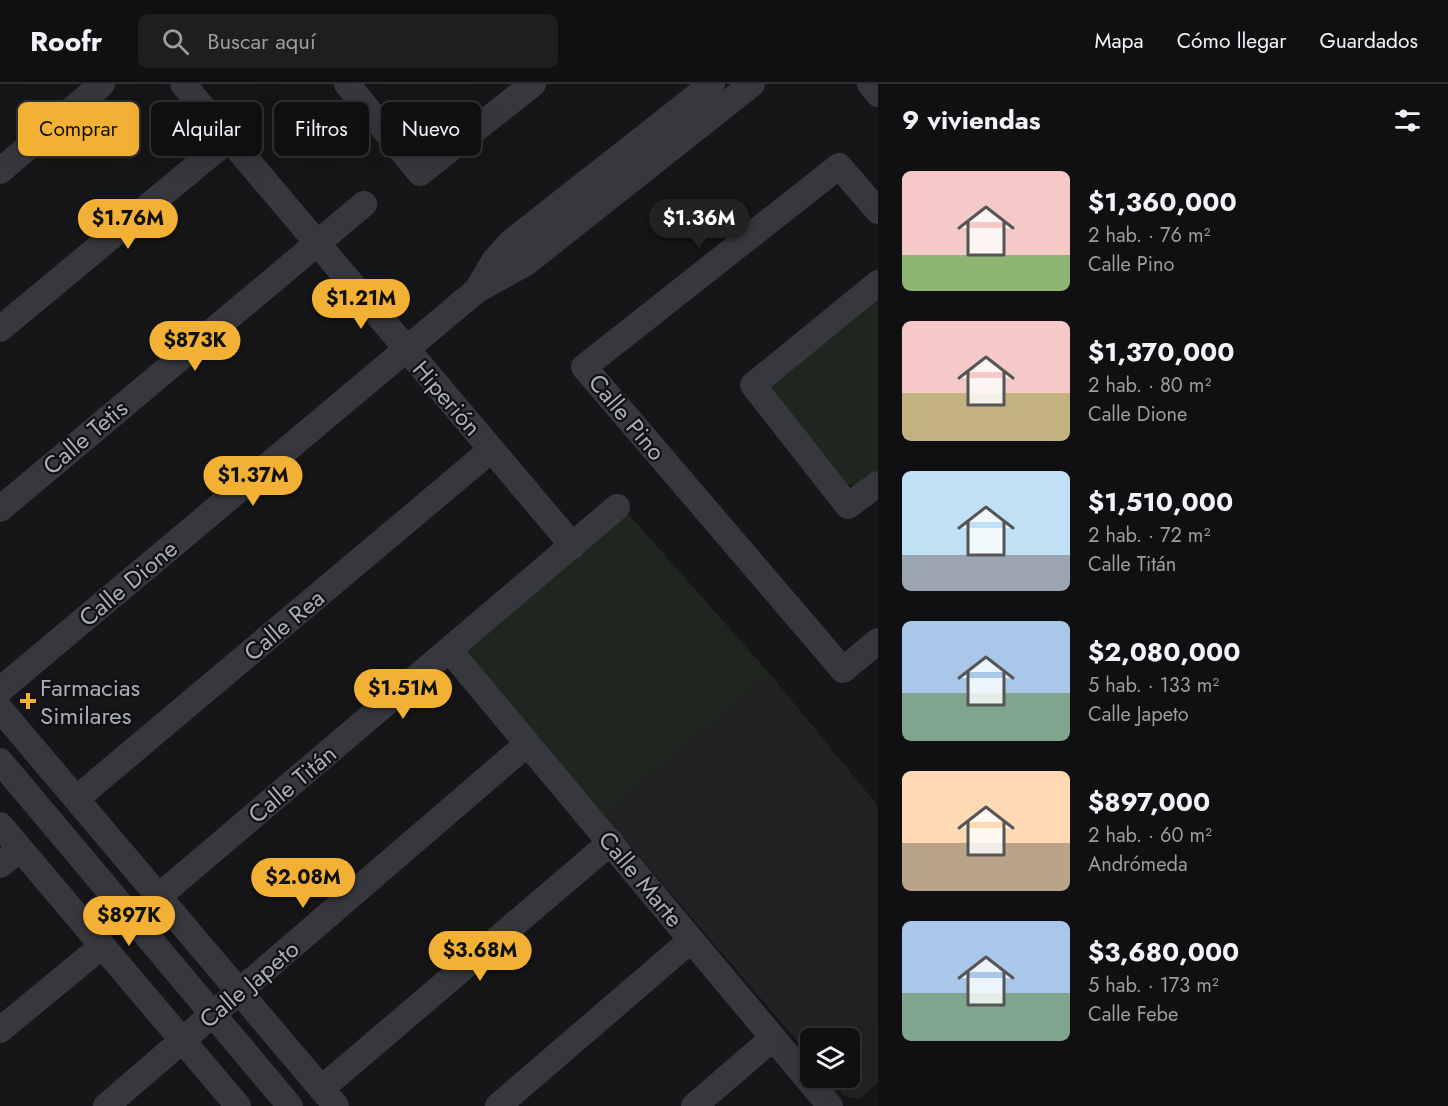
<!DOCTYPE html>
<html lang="es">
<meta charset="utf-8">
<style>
body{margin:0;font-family:Jost,sans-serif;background:#1e1e20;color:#f1f3f6;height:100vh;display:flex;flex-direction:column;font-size:22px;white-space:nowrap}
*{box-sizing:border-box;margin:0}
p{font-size:20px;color:#9c9d9f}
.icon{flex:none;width:33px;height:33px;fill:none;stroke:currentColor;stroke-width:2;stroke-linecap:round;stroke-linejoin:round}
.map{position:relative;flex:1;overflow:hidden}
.panel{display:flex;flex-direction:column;background:#101012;width:570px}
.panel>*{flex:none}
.guide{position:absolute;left:18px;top:18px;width:570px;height:54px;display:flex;gap:12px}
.controls{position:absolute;left:800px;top:944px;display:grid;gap:12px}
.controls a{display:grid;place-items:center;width:60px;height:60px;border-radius:9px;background:#101012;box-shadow:0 6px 24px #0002,0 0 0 2px #303032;font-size:30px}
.price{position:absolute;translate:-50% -51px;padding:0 14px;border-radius:21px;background:#f2b134;color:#111;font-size:20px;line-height:39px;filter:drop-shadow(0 2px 3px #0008)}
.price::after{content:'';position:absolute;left:50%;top:36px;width:18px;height:14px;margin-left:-9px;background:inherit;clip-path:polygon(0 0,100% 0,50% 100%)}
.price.active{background:#222;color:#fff}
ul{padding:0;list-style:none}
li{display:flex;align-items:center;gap:18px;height:150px;padding:0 24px}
li span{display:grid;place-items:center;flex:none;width:168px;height:120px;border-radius:9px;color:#555}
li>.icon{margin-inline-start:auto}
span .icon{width:72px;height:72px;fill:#fffc;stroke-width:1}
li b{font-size:26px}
h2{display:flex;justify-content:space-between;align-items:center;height:72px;padding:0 24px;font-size:26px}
.chip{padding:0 21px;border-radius:9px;background:#101012;box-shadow:0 6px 24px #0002,0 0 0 2px #303032;font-size:21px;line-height:54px}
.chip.active{background:#f2b134;color:#111}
header{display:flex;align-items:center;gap:36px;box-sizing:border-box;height:84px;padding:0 30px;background:#101012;border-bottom:2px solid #303032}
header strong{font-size:28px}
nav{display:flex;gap:33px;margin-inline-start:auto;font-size:21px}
.search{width:420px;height:54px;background:#1e1e20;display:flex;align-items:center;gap:15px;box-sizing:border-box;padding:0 21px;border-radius:9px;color:#9c9d9f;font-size:22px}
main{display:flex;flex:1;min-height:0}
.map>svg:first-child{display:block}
.built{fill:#222225}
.green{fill:#1e261f}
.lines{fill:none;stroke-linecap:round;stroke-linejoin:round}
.minor{stroke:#37383d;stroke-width:26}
.poi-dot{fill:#f2b134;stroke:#111113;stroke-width:2}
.labels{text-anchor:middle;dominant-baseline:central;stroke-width:4.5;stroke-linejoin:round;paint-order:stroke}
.street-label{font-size:24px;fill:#a8adb8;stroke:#111113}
.poi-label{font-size:24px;fill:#a8adb8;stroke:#111113;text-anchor:start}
</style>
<header>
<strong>Roofr</strong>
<div class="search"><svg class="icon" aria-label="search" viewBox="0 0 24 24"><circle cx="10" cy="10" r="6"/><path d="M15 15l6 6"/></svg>Buscar aquí</div>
<nav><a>Mapa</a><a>Cómo llegar</a><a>Guardados</a></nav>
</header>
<main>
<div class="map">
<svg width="878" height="1022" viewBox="0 0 878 1022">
<rect width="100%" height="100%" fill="#161618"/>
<path class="built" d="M 770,590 L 878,722 L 878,999 L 859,1015 L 844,1012 L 828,993 L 849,993 L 849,954 L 810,954 L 810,972 L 604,731 Z"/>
<path class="green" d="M 878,207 L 878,388 L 861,402 L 845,400 L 768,308 L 770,291 Z
M 624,425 L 770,590 L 604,731 L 463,568 Z"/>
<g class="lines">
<path class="minor" d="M 183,0 L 573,462
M 347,0 L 420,89 L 533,0
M 870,0 L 878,10
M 0,87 L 102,0
M 878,127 L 839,82 L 584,283 L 843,586 L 878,557
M 878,199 L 753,301 L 848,422 L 878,400
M 477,206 L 494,177 L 511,158 L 712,0
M 0,245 L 229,55
M 0,425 L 364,120
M 450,567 L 830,1022
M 0,606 L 477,206 L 526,179 L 752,0
M 0,625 L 336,1022
M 0,677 L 290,1022
M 76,715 L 491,366
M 0,741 L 238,1022
M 0,781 L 20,765
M 158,813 L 617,423
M 0,946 L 102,862
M 321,1005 L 611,758
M 106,1022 L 527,660
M 498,1022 L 691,856
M 694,1022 L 773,954"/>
</g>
<path class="poi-dot" d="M25 608h6v6h6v6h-6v6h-6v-6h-6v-6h6z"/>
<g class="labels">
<g class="street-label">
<text transform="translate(447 314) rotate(49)">Hiperión</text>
<text transform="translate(627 333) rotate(50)">Calle Pino</text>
<text transform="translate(85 353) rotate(-40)">Calle Tetis</text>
<text transform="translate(128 499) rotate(-40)">Calle Dione</text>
<text transform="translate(284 541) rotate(-40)">Calle Rea</text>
<text transform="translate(292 700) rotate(-40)">Calle Titán</text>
<text transform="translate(641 795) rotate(50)">Calle Marte</text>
<text transform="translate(249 900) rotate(-40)">Calle Japeto</text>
</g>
<g class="poi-label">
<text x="40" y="603">Farmacias<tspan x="40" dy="28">Similares</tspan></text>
</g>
</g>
</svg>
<div class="controls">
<a><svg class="icon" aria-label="layers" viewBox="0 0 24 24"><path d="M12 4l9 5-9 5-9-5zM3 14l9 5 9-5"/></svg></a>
</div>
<b class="price" style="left:128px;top:166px">$1.76M</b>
<b class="price active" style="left:699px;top:166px">$1.36M</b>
<b class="price" style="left:361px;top:246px">$1.21M</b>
<b class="price" style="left:195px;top:288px">$873K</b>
<b class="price" style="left:253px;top:423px">$1.37M</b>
<b class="price" style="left:403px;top:636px">$1.51M</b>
<b class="price" style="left:303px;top:825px">$2.08M</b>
<b class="price" style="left:129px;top:863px">$897K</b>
<b class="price" style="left:480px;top:898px">$3.68M</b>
<div class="guide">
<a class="chip active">Comprar</a>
<a class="chip">Alquilar</a>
<a class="chip">Filtros</a>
<a class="chip">Nuevo</a>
</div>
</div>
<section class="panel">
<h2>9 viviendas<svg class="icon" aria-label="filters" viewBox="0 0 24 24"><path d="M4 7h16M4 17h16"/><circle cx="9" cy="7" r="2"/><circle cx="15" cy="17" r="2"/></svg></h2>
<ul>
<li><span style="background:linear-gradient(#f6c9c9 70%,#8fb573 0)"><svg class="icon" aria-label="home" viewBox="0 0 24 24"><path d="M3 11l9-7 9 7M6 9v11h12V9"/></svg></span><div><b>$1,360,000</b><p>2 hab. · 76 m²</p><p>Calle Pino</p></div></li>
<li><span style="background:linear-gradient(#f6c9c9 60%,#c2b280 0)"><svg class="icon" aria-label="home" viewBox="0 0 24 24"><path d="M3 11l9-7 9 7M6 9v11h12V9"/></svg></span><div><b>$1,370,000</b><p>2 hab. · 80 m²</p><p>Calle Dione</p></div></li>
<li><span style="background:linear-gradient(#bfe0f5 70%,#9aa5b1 0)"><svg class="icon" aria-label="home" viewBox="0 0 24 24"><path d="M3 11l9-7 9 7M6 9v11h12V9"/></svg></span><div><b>$1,510,000</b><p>2 hab. · 72 m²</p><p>Calle Titán</p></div></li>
<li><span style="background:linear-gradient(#a9c7e8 60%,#7fa58c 0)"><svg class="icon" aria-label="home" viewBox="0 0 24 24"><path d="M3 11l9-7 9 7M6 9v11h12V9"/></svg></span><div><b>$2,080,000</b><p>5 hab. · 133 m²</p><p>Calle Japeto</p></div></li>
<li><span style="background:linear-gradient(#ffd9b3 60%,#b9a48a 0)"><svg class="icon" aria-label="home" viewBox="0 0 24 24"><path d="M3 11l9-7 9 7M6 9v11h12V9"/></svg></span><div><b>$897,000</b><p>2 hab. · 60 m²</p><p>Andrómeda</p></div></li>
<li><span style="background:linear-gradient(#a9c7e8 60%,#7fa58c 0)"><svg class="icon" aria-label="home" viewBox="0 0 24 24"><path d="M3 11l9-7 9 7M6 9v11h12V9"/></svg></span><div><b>$3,680,000</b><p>5 hab. · 173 m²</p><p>Calle Febe</p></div></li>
</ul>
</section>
</main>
